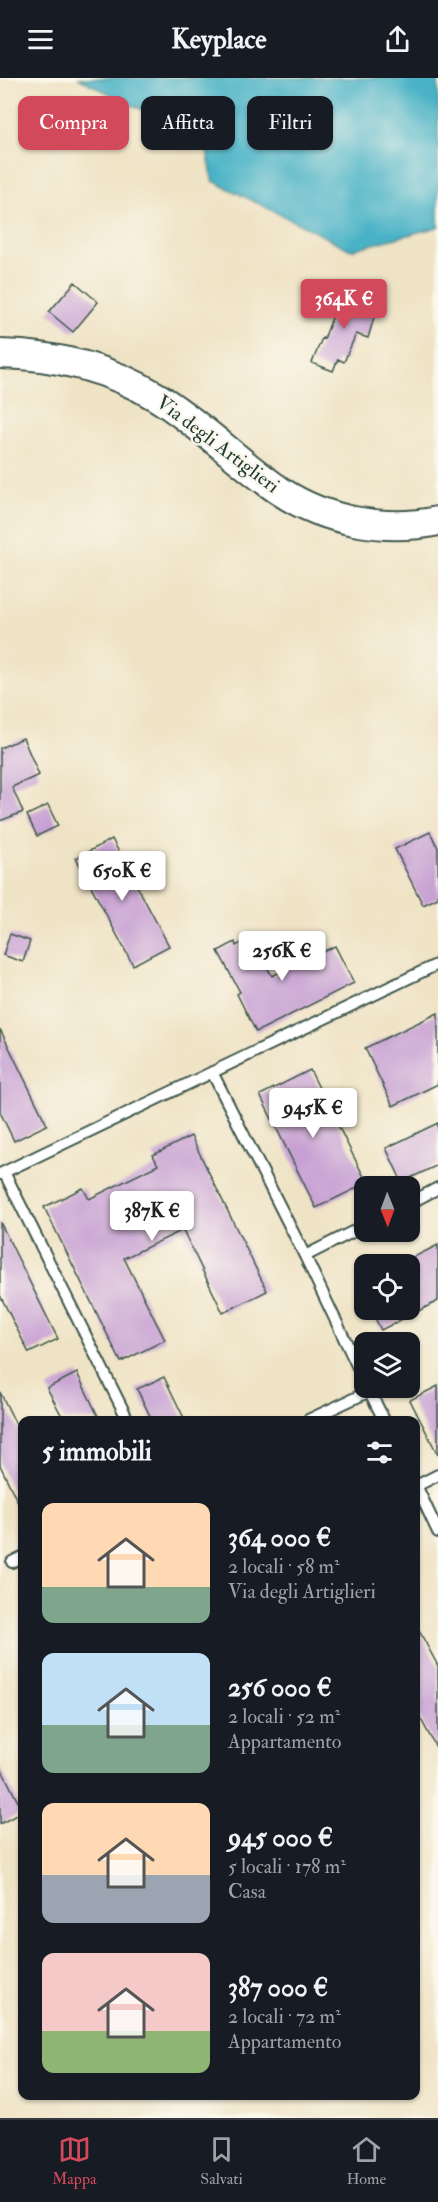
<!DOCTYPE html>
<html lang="it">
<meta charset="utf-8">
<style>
body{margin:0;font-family:"IM FELL Double Pica",serif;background:#242831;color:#f1f3f6;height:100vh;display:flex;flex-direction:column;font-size:22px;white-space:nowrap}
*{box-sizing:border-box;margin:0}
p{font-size:20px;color:#9ea1a6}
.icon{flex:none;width:33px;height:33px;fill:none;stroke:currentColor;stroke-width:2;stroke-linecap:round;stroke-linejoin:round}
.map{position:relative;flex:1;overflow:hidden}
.side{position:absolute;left:18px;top:1338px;width:402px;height:684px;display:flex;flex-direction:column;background:#171b24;border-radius:12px;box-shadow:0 2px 4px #0004}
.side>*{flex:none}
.hud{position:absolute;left:18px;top:18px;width:402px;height:54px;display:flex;gap:12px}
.needle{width:39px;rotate:179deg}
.tools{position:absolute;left:354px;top:1098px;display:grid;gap:12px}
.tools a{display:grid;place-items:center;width:66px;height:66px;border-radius:12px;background:#171b24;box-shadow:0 2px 4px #0004;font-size:30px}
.price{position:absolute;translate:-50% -51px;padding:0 14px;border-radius:6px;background:#fff;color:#222;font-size:20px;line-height:39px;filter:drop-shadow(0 2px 3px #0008)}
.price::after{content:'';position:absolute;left:50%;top:36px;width:18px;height:14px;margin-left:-9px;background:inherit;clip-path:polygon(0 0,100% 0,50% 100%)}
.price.active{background:#d1495b;color:#fff}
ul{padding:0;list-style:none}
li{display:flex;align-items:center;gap:18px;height:150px;padding:0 24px}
li span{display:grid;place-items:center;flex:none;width:168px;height:120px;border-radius:12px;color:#555}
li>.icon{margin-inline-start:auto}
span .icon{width:72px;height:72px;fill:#fffc;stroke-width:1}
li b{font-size:26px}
h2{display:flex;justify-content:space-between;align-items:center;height:72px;padding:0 24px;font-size:26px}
.chip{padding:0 21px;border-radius:12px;background:#171b24;box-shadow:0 2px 4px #0004;font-size:21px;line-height:54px}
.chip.active{background:#d1495b;color:#fff}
header{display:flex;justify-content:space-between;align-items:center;height:78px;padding:0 24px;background:#171b24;font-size:27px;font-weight:700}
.tab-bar{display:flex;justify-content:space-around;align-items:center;height:84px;border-top:2px solid #363941;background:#171b24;font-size:16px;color:#9ea1a6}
.tab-bar a{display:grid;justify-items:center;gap:3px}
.tab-bar .active{color:#d1495b}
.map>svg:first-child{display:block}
.water{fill:#48b2c6;stroke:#34787d;stroke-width:1.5}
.building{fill:#c7a1d3}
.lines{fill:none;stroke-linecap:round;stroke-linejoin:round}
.lane-casing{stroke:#3e564a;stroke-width:14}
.secondary-casing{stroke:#3e564a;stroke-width:32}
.lane{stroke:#fff;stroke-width:10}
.secondary{stroke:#fff;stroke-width:28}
.labels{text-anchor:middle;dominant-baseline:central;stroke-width:4.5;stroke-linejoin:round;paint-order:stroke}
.street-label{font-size:20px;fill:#1f3d34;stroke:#fbf7ec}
</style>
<header><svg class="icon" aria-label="menu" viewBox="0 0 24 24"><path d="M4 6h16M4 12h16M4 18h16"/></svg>Keyplace<svg class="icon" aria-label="share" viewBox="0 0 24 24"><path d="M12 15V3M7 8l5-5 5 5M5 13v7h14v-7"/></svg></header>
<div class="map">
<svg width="438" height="2040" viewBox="0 0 438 2040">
<rect width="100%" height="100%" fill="#fbf7ec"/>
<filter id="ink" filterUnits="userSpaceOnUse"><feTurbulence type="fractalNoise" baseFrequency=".0167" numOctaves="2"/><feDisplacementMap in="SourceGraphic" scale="12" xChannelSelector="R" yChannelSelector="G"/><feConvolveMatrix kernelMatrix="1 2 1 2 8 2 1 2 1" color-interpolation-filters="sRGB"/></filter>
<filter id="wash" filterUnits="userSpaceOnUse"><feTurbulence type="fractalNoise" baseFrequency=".008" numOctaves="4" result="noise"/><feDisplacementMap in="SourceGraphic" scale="24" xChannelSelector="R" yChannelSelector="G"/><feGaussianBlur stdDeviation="1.35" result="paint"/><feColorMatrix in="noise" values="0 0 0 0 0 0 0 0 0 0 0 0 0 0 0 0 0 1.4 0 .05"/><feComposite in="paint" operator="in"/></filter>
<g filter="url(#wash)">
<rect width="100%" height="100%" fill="#efe3c5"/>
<path class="water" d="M 78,0 L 438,0 L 438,149 L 351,172 L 213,103 L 205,63 Z"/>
<g id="blocks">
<path class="building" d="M 75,204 L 98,224 L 73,254 L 49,234 Z
M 342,214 L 359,219 L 358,223 L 377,229 L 368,260 L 356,256 L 344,284 L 338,281 L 333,293 L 312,285 L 322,260 L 324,261 Z
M 23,660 L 39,697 L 12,709 L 23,734 L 0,743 L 0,670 Z
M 48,727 L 58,748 L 37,758 L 27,737 Z
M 430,754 L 438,770 L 438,820 L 423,827 L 395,771 Z
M 112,761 L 169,868 L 133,887 L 76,780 Z
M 10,856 L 30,863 L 23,884 L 3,877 Z
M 251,860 L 272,898 L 335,868 L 354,905 L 256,954 L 237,916 L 240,914 L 218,873 L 235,864 L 236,868 Z
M 438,935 L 438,1006 L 393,1028 L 365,970 Z
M 0,951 L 47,1047 L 14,1063 L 0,1034 Z
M 310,992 L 367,1105 L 316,1130 L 260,1017 Z
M 438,1045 L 438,1087 L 402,1104 L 386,1070 Z
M 191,1058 L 267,1213 L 223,1235 L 183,1152 L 124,1180 L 165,1262 L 121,1284 L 44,1129 L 83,1110 L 89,1121 L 158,1087 L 153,1077 Z
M 0,1144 L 58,1261 L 29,1275 L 0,1217 Z
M 438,1167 L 438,1223 L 381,1252 L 371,1232 L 410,1232 L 410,1181 Z
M 77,1295 L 100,1342 L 64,1342 L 47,1310 Z
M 164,1299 L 185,1342 L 152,1342 L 137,1311 Z
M 438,1308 L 438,1377 L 410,1322 Z
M 0,1314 L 22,1359 L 22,1433 L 0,1387 Z
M 416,1547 L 438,1588 L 438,1673 L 416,1632 Z
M 0,1688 L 22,1732 L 22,1734 L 0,1746 Z"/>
</g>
</g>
<g filter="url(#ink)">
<use href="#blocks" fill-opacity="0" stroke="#3e564a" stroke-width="1.5"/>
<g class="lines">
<defs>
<path id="lane" d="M 212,994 L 305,1178 L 364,1302
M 4,1094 L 128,1342
M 0,1096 L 438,886
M 410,1125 L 438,1110
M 305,1178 L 364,1148
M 368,1310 L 384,1342
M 308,1342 L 370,1313
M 416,1407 L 438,1454
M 416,1408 L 438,1397
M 12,1484 L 22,1479"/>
<path id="secondary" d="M 0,276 C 55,277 109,290 157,319 C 201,346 237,384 280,413 C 325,443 385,454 438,443"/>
</defs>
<use href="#lane" class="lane-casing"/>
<use href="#secondary" class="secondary-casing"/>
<use href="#lane" class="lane"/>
<use href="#secondary" class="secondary"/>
</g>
</g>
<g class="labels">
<g class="street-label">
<text transform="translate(218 366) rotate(37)">Via degli Artiglieri</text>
</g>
</g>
</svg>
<div class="tools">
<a><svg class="needle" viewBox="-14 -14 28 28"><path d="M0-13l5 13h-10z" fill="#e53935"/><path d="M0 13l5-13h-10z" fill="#9ea1a6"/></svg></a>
<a><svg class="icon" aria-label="locate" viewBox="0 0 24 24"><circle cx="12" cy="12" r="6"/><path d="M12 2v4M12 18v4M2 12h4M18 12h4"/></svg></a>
<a><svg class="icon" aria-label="layers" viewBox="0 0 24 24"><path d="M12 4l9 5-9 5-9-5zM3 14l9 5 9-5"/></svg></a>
</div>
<b class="price active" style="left:344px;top:252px">364K €</b>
<b class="price" style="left:122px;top:824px">650K €</b>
<b class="price" style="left:282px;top:904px">256K €</b>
<b class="price" style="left:313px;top:1061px">945K €</b>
<b class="price" style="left:152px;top:1164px">387K €</b>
<div class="hud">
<a class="chip active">Compra</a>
<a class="chip">Affitta</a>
<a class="chip">Filtri</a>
</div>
<section class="side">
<h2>5 immobili<svg class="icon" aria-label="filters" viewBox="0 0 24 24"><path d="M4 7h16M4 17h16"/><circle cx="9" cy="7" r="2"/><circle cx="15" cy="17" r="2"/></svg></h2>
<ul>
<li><span style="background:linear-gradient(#ffd9b3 70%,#7fa58c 0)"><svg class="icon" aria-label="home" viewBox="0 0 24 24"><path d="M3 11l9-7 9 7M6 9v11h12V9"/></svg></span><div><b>364 000 €</b><p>2 locali · 58 m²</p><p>Via degli Artiglieri</p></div></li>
<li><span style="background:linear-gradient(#bfe0f5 60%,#7fa58c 0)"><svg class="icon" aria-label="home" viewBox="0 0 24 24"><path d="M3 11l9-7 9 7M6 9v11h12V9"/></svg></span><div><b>256 000 €</b><p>2 locali · 52 m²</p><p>Appartamento</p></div></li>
<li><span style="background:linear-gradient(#ffd9b3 60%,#9aa5b1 0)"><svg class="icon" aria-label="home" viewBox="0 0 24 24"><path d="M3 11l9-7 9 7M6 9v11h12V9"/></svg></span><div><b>945 000 €</b><p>5 locali · 178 m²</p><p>Casa</p></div></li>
<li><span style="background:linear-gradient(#f6c9c9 65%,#8fb573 0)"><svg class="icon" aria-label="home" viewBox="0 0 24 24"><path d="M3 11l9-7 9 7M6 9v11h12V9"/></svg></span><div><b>387 000 €</b><p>2 locali · 72 m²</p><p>Appartamento</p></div></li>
</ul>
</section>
</div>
<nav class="tab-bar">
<a class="active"><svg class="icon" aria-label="map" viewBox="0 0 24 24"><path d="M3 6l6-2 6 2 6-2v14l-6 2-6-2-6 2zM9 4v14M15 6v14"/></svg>Mappa</a>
<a><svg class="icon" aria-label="saved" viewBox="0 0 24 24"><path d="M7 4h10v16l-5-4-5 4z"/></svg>Salvati</a>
<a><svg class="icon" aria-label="home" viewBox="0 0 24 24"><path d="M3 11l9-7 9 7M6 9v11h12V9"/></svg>Home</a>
</nav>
